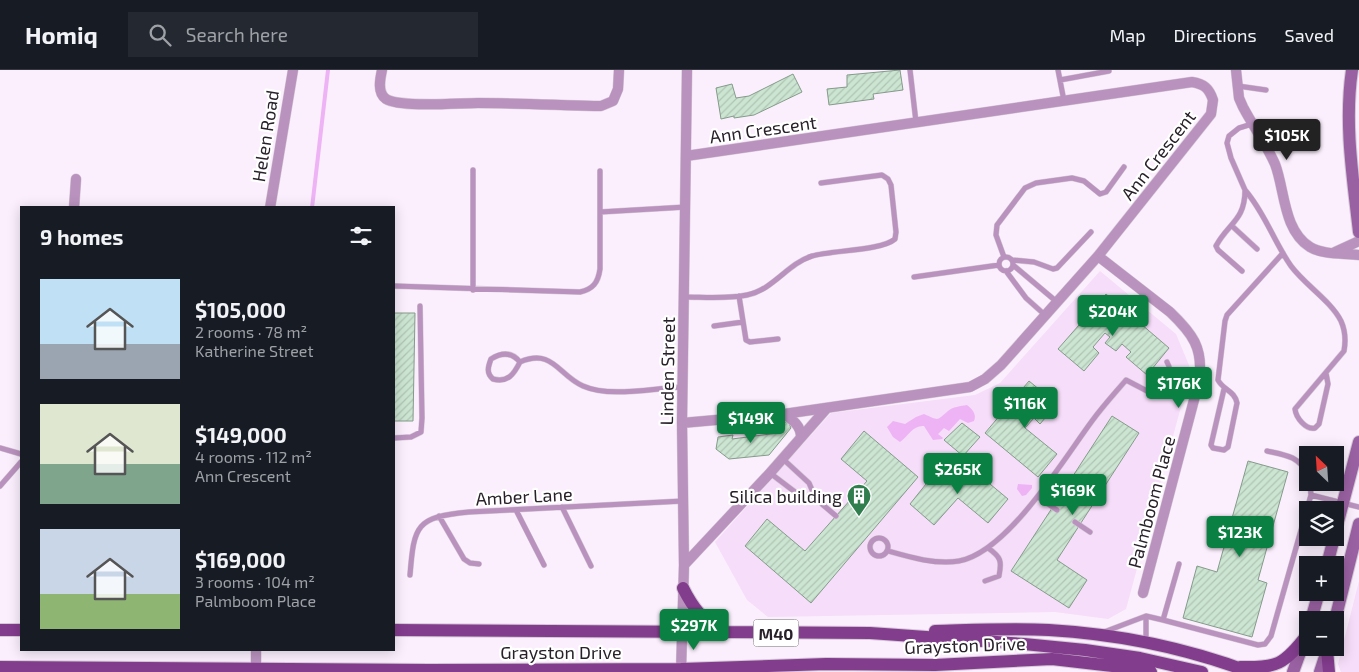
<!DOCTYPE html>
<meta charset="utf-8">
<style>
body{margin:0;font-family:"Exo 2",sans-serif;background:#242831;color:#f1f3f6;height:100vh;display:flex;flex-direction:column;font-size:19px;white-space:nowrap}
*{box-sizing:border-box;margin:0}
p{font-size:16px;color:#9ea1a6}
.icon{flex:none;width:28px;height:28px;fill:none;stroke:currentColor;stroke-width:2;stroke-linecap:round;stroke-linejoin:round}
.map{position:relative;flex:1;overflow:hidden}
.details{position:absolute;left:20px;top:136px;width:375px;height:445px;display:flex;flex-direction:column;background:#171b24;border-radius:0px;box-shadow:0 2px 12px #0003}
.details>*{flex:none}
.needle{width:32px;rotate:335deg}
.tools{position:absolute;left:1299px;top:376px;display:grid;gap:10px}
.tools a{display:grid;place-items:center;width:45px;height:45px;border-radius:0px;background:#171b24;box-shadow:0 2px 12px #0003;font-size:25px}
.price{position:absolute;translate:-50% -42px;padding:0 11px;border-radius:5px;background:#0b8043;color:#fff;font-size:16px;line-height:32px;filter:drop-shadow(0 1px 2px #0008)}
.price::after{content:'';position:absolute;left:50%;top:30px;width:15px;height:11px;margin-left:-8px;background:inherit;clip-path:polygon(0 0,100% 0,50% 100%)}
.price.on{background:#222;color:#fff}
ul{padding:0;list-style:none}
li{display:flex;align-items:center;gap:15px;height:125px;padding:0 20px}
li span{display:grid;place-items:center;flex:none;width:140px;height:100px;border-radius:0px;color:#555}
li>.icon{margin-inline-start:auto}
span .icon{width:60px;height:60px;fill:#fffc;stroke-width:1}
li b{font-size:21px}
h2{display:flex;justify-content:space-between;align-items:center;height:60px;padding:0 20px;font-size:21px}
header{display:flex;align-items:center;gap:30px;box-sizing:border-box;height:70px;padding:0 25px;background:#171b24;border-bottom:1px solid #363941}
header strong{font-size:24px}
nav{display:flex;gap:28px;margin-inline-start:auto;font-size:18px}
.search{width:350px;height:45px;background:#242831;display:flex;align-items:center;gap:12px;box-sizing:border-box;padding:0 18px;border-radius:0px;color:#9ea1a6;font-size:19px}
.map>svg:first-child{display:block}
.built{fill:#f6ddf9}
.water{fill:#edb3f5}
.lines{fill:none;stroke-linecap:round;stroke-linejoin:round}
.stream{stroke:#edb3f5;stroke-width:4}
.building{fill:url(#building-hatch);stroke:#849b8a}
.service-casing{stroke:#d5cad7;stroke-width:6}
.minor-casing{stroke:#d5cad7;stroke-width:11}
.secondary-casing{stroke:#d5cad7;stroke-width:14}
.primary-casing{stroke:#d5cad7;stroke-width:14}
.service{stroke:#b992be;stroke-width:5}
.minor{stroke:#b992be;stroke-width:10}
.secondary{stroke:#9a61a2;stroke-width:12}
.primary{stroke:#833d8d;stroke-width:12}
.labels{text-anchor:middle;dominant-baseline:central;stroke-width:4.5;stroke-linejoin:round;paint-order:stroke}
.shield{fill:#fff;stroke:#686469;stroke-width:1}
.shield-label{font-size:16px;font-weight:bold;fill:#282129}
.street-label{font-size:18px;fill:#282129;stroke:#fff}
.poi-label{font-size:18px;fill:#282129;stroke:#fff;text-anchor:end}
</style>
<header>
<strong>Homiq</strong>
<div class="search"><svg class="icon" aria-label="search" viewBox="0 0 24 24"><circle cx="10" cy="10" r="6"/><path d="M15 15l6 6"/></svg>Search here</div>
<nav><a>Map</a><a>Directions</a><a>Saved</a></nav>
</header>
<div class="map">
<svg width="1359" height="602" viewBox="0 0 1359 602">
<defs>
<pattern id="building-hatch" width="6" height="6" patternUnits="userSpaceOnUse" patternTransform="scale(1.25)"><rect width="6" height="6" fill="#cce5d2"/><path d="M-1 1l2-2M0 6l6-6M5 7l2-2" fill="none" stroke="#afc4b4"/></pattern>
</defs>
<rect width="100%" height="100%" fill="#fbeffd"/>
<path class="built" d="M 1100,201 L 1176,264 L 1191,300 L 1126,539 L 1108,549 L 1055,542 L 768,547 L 747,530 L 715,472 L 831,343 L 975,325 L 1000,313 Z
M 1359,511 L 1359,602 L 1341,602 L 1338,594 Z"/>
<path class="water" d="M 967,335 C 972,339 977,344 974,351 L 968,353 L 960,349 L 949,361 L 944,358 L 938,364 L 943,368 L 942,369 L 933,370 L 924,356 C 913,355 908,366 900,372 L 893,367 L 887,357 L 893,351 L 905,354 L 916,347 L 924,344 C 940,351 936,351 948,341 C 952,337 961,336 967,335 Z
M 1018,414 L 1032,415 L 1032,418 L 1026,425 L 1022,426 L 1017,419 Z"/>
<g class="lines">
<path class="stream" d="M 312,138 L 328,0"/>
</g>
<path class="building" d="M 900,0 L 903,20 L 873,24 L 874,29 L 829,35 L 827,19 L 847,17 L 847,5 Z
M 793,4 L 802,22 L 754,45 L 734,48 L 734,46 L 721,49 L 716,18 L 732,14 L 736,28 L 749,26 Z
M 1106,224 L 1169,278 L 1147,305 L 1126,287 L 1131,282 L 1122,274 L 1116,281 L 1105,273 L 1110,267 L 1105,263 L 1093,277 L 1099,283 L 1084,301 L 1058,279 Z
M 394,243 L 415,243 L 413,351 L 394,351 Z
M 1029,311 L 1057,334 L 1040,354 L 1034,348 L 1025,358 L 1057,384 L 1038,407 L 985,363 Z
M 1112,346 L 1139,363 L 1057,490 L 1087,510 L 1069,538 L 1011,501 Z
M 788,351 L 791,358 L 769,385 L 729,389 L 716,379 L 718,367 L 733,365 L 732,369 L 778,363 L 779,355 Z
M 962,353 L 980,367 L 963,386 L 944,370 Z
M 864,361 L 918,407 L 811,533 L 745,476 L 767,449 L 805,481 L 867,411 L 841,389 Z
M 1248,391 L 1288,402 L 1258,510 L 1267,513 L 1252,567 L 1183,548 L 1197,496 L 1217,502 Z
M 938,399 L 972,399 L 1008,429 L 988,453 L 958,428 L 934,455 L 910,434 Z"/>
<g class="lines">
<defs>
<path id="service" d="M 910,0 L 916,52
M 1058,0 L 1064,31
M 1060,10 L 1109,1
M 1238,16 L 1266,20
M 473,100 L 473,220
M 1245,120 C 1265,143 1274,172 1291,196 C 1305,215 1331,231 1341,251 C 1345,260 1346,270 1344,281 L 1295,339 C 1296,348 1306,360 1315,358 L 1319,354 L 1328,314 L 1326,303
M 600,142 L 686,137
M 1232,156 L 1257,179
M 1004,187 L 996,165 L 997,155 L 1025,118 L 1036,113 L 1072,108 L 1084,111 L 1100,124 L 1106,122 L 1124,97
M999 194a7 7 0 1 1 14 0a7 7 0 1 1-14 0Z
M 1012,190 L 1034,192 L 1053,199 L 1057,198 L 1091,162
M 1013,195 L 1057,232
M 1006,201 L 1026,228 L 1045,245
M 1242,201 L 1218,180 L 1216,176 C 1228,153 1245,151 1245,120 L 1231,88 L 1227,73 L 1229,66 L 1239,58 L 1252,54
M 914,207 L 999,195
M 394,216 L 580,222 C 593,219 598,213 600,199 L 600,101
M 739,226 L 746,270 L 750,272 L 778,269
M 685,227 C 703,227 730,229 747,225 C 773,220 787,194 812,186 C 832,180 881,181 895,169 L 896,162 L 891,115 L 888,109 L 882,105 L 821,113
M 714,256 L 743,252
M 520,292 C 512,282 502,282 491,289 C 488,297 486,303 493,309 C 508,313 514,304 520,292 C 553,278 558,305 583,316 C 610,328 653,318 683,317
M 1224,319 L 1211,375 L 1213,378 L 1224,380 L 1228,377 L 1237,333 C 1235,321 1223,320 1218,310 L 1225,251 L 1227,245 L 1283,183
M 394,368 L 411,367 L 421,362 L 422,348 L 420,236
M 0,378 L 21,384
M 1267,381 C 1286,385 1298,386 1308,404
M 783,389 L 809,413 L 816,429 L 836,446
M 770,403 L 799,425 L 816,429
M 1310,412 L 1311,425 L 1359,437
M 0,416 L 21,392
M 1038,427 L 1057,440
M 562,437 L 591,496
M 516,440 L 544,495
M 439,446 L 464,489 L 470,493 L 479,494
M 1075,452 L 1090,462
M870 477a9 9 0 1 1 18 0a9 9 0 1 1-18 0Z
M 888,481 C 909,487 936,495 959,491 C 1008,482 1063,390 1092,351 C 1103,336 1115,323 1126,310 L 1149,322 L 1153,322 L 1166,320 C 1173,310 1172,302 1167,292
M 1179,494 L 1163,550 L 1258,575 L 1265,574 L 1271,566 L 1311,425
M 410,505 C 414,455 416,447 469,442 L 683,431
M 985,511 L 999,506 C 1002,491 1001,487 988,478
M 1104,562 L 1146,546 L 1163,550
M 1146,571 L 1146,546"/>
<path id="minor" d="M 382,0 C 380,9 377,23 386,29 C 401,38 459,33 478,33 C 517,33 555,35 594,36 L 601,36 L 613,31 L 618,19 L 619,0
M 1236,0 L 1239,28 L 1243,37 C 1253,56 1266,74 1275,94 C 1285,120 1283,160 1310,177 C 1323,185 1344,183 1359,185
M 74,138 L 76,109
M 270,138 L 293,0
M 1335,182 L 1359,171
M 1098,186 L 1170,242 C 1192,263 1204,278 1199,311 L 1143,523
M 784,344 C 793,350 801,356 801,367
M 682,353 L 784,344 L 970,317 L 985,309 L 1001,295 L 1098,186 L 1211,44 L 1213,30 C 1209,18 1204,14 1192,12 L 686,86
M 684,495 L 770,403 L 827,338
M 256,580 L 256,599
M 681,602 L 684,495 L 682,353 L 687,0"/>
<path id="secondary" d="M 1352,0 C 1344,54 1353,108 1359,162
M 1335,463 L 1359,372
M 1327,495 L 1334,468
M 1311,550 L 1319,522
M 1335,550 L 1359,454
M 1293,602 L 1305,569
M 1320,602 L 1327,581"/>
<path id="primary" d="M 683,518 C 693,538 703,551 723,561
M 0,560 L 21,560
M 394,560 L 870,563 L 1024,574 L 1085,580 L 1140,588 L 1202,602
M 935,561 C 973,560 1011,558 1049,560 C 1117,564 1186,578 1250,602
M 1327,580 L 1329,602
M 0,597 L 429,600 L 681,599 L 826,594 L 935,595 L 1052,589 L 1121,597 L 1151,602
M 1240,597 C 1277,598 1284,595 1307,565"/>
</defs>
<use href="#service" class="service-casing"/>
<use href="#minor" class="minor-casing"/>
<use href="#secondary" class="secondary-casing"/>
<use href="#primary" class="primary-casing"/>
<use href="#service" class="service"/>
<use href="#minor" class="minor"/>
<use href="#secondary" class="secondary"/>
<use href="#primary" class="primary"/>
</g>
<defs>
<symbol id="building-pin" viewBox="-11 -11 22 30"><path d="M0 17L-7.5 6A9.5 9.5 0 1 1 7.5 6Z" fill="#307d4d" stroke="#fff"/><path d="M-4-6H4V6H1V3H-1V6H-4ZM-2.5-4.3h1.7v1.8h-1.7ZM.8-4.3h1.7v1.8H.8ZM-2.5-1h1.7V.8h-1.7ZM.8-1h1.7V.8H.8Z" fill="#fff"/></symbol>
</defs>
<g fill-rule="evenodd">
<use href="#building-pin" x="845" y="412" width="28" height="38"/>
</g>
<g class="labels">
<rect class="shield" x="753.5" y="549.5" width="45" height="27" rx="4"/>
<g class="shield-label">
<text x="776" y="563">M40</text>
</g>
<g class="street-label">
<text transform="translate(763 59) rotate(-8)">Ann Crescent</text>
<text transform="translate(265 66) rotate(-81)">Helen Road</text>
<text transform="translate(1158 85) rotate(-52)">Ann Crescent</text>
<text transform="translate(667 301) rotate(-89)">Linden Street</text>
<text transform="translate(524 426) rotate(-3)">Amber Lane</text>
<text transform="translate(1151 432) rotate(-75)">Palmboom Place</text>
<text transform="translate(965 575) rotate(-2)">Grayston Drive</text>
<text x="561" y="582">Grayston Drive</text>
</g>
<g class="poi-label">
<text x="842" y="426">Silica building</text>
</g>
</g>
</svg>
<div class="tools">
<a><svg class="needle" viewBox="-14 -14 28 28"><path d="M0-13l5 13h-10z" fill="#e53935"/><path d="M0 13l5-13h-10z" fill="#9ea1a6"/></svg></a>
<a><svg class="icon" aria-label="layers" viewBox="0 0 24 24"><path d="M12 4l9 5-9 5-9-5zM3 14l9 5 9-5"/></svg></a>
<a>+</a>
<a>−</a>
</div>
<b class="price on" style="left:1287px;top:91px">$105K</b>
<b class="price" style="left:1113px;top:267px">$204K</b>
<b class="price" style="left:1179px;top:339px">$176K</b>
<b class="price" style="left:1025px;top:359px">$116K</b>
<b class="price" style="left:751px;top:374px">$149K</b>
<b class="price" style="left:958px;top:425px">$265K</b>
<b class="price" style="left:1073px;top:446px">$169K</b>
<b class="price" style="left:1240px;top:488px">$123K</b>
<b class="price" style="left:694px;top:581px">$297K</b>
<section class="details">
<h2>9 homes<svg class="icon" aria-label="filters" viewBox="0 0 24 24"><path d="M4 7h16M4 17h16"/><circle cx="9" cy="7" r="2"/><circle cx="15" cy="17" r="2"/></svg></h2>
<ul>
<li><span style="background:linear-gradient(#bfe0f5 65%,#9aa5b1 0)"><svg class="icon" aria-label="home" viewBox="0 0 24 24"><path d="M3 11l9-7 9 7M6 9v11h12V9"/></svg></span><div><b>$105,000</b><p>2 rooms · 78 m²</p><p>Katherine Street</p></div></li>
<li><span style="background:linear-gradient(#dfe7d0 60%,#7fa58c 0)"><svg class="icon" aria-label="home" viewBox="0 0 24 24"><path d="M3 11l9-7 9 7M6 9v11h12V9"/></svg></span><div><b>$149,000</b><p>4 rooms · 112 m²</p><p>Ann Crescent</p></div></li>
<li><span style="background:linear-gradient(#c9d6e8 65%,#8fb573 0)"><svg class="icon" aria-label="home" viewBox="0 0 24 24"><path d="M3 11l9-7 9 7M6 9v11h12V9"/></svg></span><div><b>$169,000</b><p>3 rooms · 104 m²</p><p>Palmboom Place</p></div></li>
</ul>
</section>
</div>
